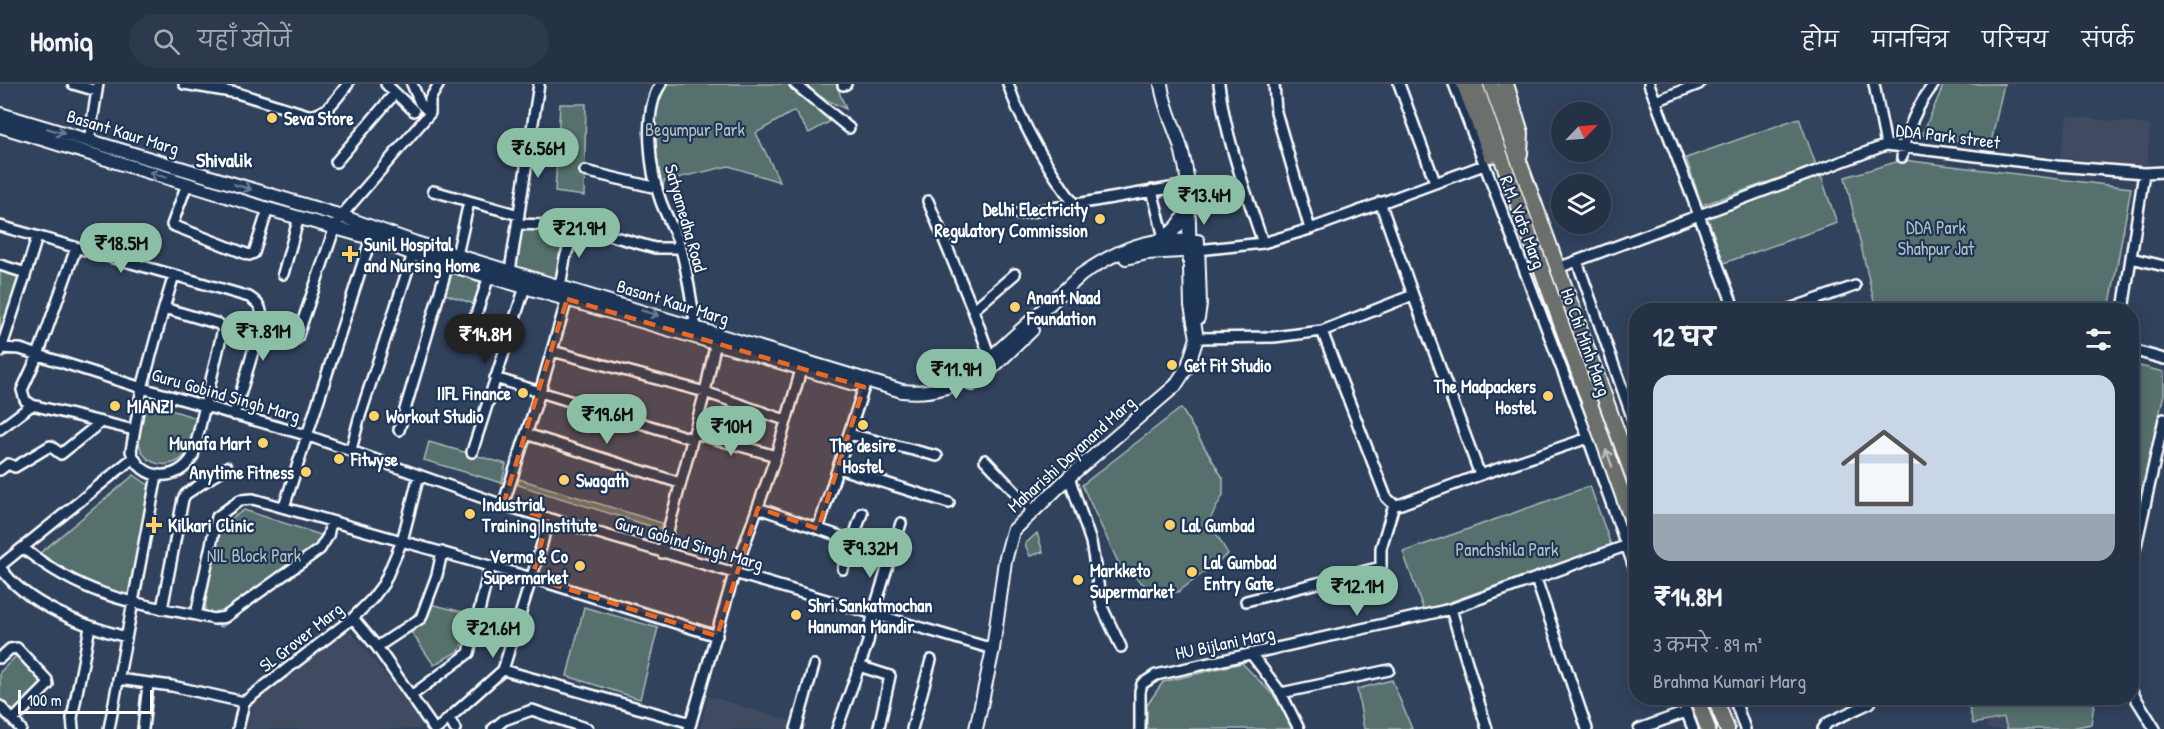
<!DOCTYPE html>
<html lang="hi">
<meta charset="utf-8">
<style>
body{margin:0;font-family:"Patrick Hand","Playpen Sans Deva",sans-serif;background:#2d3a4d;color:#f1f3f6;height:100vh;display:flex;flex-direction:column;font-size:22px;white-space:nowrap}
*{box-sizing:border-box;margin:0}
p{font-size:20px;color:#a3aab3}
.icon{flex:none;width:33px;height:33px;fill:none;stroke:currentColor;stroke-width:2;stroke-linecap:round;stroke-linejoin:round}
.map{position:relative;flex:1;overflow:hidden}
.details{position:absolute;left:1629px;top:219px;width:510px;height:402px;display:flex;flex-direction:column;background:#253246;border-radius:24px;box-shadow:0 3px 15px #0003,0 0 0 2px #424d5f}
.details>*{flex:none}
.needle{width:39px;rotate:65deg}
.controls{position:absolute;left:1551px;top:18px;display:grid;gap:12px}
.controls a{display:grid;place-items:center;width:60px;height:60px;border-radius:50%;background:#253246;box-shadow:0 3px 15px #0003,0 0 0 2px #424d5f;font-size:30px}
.scale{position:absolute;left:18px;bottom:15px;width:135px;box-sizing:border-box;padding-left:6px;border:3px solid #fff;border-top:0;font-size:16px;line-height:21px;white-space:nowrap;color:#fff;-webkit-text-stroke:4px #1d3557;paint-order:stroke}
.price{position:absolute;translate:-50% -51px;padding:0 14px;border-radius:21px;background:#8abfa5;color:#111;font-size:20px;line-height:39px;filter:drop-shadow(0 2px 3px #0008)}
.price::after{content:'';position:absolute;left:50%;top:36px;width:18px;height:14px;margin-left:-9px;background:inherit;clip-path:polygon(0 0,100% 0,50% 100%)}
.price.selected{background:#222;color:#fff}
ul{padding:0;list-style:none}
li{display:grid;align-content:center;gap:12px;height:318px;padding:0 24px}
li span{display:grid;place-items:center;height:186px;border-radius:18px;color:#555}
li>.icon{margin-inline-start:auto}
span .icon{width:108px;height:108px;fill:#fffc;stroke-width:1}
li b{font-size:26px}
h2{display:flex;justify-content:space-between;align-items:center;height:72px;padding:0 24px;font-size:26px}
header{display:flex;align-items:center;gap:36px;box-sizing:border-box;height:84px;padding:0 30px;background:#253246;border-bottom:2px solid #424d5f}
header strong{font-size:28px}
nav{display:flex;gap:33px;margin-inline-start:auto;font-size:21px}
.search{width:420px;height:54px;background:#2d3a4d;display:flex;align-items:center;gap:15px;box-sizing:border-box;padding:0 21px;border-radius:33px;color:#a3aab3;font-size:22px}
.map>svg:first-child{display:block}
.built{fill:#3f4b62}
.green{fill:#56706d;stroke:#aab8b6;stroke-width:1.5}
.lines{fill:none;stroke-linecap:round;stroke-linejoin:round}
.street-casing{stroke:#fff;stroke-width:14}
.secondary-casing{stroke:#fff;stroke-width:16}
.primary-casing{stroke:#fff;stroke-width:18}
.street{stroke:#1d3557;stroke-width:9}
.secondary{stroke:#1d3557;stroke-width:12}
.primary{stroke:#6c706d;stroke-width:14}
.oneway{stroke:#6c7c92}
.oneway2{stroke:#bdbfbd}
.marked{fill:#ea6a24;fill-opacity:0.2;stroke:#ea6a24;stroke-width:4.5;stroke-dasharray:12 8;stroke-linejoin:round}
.poi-dot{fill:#ffd166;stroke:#1d3557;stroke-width:2}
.labels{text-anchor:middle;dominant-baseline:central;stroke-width:4.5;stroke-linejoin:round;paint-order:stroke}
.poi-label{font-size:18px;font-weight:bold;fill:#fff;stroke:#1d3557;text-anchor:start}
.park-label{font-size:18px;fill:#b3bfbd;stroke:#1d3557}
.street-label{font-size:18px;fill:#fff;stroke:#1d3557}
.neighbourhood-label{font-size:20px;font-weight:bold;fill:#fff;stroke:#1d3557}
</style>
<header>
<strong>Homiq</strong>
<div class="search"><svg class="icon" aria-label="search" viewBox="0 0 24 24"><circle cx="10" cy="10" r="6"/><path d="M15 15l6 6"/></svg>यहाँ खोजें</div>
<nav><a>होम</a><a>मानचित्र</a><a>परिचय</a><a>संपर्क</a></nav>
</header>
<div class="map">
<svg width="2164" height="645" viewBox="0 0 2164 645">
<rect width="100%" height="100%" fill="#31425d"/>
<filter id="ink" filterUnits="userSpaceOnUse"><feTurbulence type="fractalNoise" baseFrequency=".0167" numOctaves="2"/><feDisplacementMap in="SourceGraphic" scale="12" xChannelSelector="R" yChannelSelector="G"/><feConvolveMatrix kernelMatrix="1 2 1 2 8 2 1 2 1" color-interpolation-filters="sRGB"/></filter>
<g filter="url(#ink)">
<path class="built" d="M 2068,32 L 2150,41 L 2147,84 L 2060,73 Z
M 350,547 L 423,637 L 419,645 L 247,645 L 252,616 Z
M 708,612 L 794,638 L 791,645 L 700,645 Z
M 2004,634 L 2007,645 L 1987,645 L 1986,638 Z"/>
<path class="green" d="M 661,0 L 836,0 L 846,25 L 812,9 L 840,32 L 809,49 L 794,27 L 756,49 L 780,98 L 729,82 L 664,97 L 661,118 L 650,36 Z
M 1944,0 L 2004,0 L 1990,63 L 1922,51 Z
M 560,20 L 586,20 L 584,112 L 555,108 Z
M 1799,34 L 1816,81 L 1702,121 L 1686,74 Z
M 1903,76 L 2131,104 L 2109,226 L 1876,226 L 1845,93 Z
M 1821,92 L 1837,139 L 1724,179 L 1707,132 Z
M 517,140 L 576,142 L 556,201 L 510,187 Z
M 0,187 L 20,193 L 1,252 L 0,252 Z
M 452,189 L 483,199 L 477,221 L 445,210 Z
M 2132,280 L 2164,288 L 2164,310 L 2132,449 Z
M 147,319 L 197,334 C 194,344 193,361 186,370 C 171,389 139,381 139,355 C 138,344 144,330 147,319 Z
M 1181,324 L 1223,394 L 1223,411 L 1209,437 L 1228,470 L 1178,508 L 1153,508 L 1119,480 L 1082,401 Z
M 429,358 L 506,380 L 502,399 L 424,376 Z
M 134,391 L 150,402 L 130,523 L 81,507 L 34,474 Z
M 519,395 L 662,439 L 660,445 L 518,401 Z
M 1590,402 L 1611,461 L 1424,527 L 1403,468 Z
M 244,426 L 324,452 L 320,472 L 222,543 L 203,538 L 218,444 Z
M 1037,449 L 1043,468 L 1030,472 L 1025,460 Z
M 422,518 L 471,530 L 460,566 L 434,581 L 407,542 Z
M 584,523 L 658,544 L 640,615 L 567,592 Z
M 17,571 L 45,601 L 13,633 L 0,620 L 0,588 Z
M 1242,579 L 1274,612 L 1296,645 L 1147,645 L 1147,621 L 1163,598 Z
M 1392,596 L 1412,645 L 1364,645 L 1357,605 Z
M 1967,614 L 2095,614 L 2091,640 L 2067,645 L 2007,645 L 2004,634 L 1973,640 Z"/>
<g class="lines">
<defs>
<path id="street" d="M 73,0 L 97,7
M 184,0 L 237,9 L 308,31 C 326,33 337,13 348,0
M 386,0 L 414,27
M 412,0 L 420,19 L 430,29
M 661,0 C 642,26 650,89 661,118 C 667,134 676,149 681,165 C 688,190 691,217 696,243 L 694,248
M 795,0 L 849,44
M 1008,0 C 1023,44 1047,82 1074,120
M 1219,0 C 1226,56 1245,105 1263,159
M 1274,0 L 1276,28 L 1310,145
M 1399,0 L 1435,98
M 1454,0 L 1588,354 L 1636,489
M 1649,0 L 1735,226
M 1874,0 L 1886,61
M 843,1 L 846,0
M 1656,17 L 1699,0
M 89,57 L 98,0
M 1902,73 C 1905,48 1918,20 1934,0
M 336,78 L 395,9
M 585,87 L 657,104
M 2144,89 L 2164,88
M 187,100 L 172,141 L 249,171 L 254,169 L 268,125
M 1152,106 L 1164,154
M 433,107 L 519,131
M 928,117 L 973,226 L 990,273
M 1380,118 L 1413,211
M 1018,130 L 1188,101
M 517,140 L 576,142 L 655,164 L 681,164
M 0,142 L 174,191
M 76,164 L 38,271 L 22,306 L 25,316 L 32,321 L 134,346
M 1198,166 L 1263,159 L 1310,145 L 1484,81
M 457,171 L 469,118
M 2131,174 L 2164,182
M 1577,177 L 1636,344
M 0,181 L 26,189 L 0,268
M 1558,184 L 1886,61 L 2057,82 L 2144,89 L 2123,226
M 510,187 L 539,0
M 26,189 L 37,153
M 283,190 L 299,133
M 560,203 L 565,174 L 576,142
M 164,224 L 219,240 L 223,245 L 193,372 C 178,399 141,398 131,367 L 142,304 Z
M 164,224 L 174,191 L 249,213 C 254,216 260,220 261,227 C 263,242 239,312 234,331
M 973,226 L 1015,190
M 1786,226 L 1855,202
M 472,243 L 489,192
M 258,246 L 293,256 L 297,254 L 335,143 L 341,132 L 430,29 L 430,15 L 439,0
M 1322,247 L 1386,413 L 1394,421 L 1401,420 L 1480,391
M 1197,254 L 1274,253 L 1322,247 L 1413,211 L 1480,391 L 1588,354
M 0,264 L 20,265 L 142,304 L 306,351 L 503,421 L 993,565
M 2132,266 L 2164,275
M 552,267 L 705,308 L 785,336
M 495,294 L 692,355
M 0,345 L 32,321
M 399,346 L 448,180
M 694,349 L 776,372
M 526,350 L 680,399
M 849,350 L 937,372
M 351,366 L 359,335 L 413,170
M 472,368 L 525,203
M 985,376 L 1033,427
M 838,384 L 949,419
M 0,386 L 8,380 L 15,383 L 50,362 L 61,370 L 101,338
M 1069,393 L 1091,458 L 1102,523 L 1121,563
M 503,421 L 540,308 L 567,215
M 284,423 L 371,154
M 758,424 L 851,456
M 818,445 L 864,303
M 23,464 C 81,510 125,518 196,531 L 217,433 L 240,416 L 253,415 L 532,494 L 717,552
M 662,469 L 705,308 L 717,253
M 2132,480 L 2164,335
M 0,482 L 133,374
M 0,483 C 25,520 84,542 126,553
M 843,485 L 862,429
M 1536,495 L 1587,645
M 1246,517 L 1381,483 L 1381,464 L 1394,421
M 162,525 L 183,415 L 186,410 L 227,383
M 1451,525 L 1487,645
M 196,531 L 214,535 L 225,533 L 320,465 L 328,452 L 331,437
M 353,534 L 377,563 L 434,645
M 377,563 L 421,534 L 437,491 L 442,468
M 1252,571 L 1281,609 L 1299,645
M 0,574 L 10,565 L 17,564 L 47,596 L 48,601 L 13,636
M 859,582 L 890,592 L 879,643
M 503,586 L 691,639
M 118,595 L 172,602 L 244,618 L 353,534 L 372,515 L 384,499 L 402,457 L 419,391
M 2132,608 L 2155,645
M 1281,609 L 1389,586
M 411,612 L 469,569 L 490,482
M 1681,614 L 1693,645
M 1734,614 L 1745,645
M 0,622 L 21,645
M 449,634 L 455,645
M 73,645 L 72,634 L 90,543
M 109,645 L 157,391
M 143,645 L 148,600
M 238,645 L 244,618
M 437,645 L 503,586 L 542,460 L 548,434
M 493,645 L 504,636 L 532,626 L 588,645
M 689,645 L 734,490 L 776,372 L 801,286
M 796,645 L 814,581
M 837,645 L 868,558 L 873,530 L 901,439
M 912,645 L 931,576
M 1140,645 L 1140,607 L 1142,600 L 1156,591 L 1451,525 L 1636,458
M 1639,645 L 1686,628
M 1823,645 L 1827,639 L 1870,619 L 1873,614"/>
<path id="secondary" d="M 0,30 L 341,132 L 416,159 L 902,307 C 928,310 950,305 972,291 L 1081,191 C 1104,175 1131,160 1159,157 C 1172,156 1185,157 1198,157
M 0,42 L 268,125 L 371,154 L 413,170 L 854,300
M 1159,157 C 1173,149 1182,140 1187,125
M 1198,159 L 1200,220 L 1198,234
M 1126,174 L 1147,169 L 1198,166
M 972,300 L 986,290 L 1032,246
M 976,645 L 993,565 L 1005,477 L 1013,447 L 1069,393 L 1175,302 L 1188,282 L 1197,254 L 1191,222 L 1188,101 C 1187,90 1185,79 1182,68 C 1176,44 1164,25 1161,0"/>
<path id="primary" d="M 1464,0 L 1491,71
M 1475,0 L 1636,448
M 1491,0 L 1636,400
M 1506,0 L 1521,49 L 1520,70
M 1697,614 L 1708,645
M 1715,614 L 1727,645"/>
</defs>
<use href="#street" class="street-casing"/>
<use href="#secondary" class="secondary-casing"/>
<use href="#primary" class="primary-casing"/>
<use href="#street" class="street"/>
<use href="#secondary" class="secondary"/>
<use href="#primary" class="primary"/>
</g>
<defs><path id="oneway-shaft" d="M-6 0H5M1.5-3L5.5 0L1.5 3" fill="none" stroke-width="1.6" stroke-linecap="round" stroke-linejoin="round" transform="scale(1.5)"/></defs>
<g class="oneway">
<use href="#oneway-shaft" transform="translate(56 47) rotate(17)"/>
<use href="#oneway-shaft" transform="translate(158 91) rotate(-163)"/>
<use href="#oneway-shaft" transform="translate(243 103) rotate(16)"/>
<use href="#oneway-shaft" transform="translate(650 229) rotate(17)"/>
</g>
<use class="oneway2" href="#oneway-shaft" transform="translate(1609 374) rotate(-110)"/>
</g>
<path class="marked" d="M 567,215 L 864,303 L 818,445 L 758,424 L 717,552 L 532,494 L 548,434 L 503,421 Z"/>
<g class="poi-dot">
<circle cx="272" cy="34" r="6"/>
<circle cx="1100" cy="135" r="6"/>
<path d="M347 161h6v6h6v6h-6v6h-6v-6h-6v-6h6z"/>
<circle cx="1015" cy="223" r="6"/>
<circle cx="1172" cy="281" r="6"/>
<circle cx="523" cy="309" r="6"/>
<circle cx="1548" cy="312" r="6"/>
<circle cx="115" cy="322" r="6"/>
<circle cx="374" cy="332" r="6"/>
<circle cx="863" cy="341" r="6"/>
<circle cx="263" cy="359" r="6"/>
<circle cx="339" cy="375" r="6"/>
<circle cx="306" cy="388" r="6"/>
<circle cx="564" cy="396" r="6"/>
<circle cx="470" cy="430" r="6"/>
<path d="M151 432h6v6h6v6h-6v6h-6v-6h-6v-6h6z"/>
<circle cx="1170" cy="441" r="6"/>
<circle cx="580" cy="482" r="6"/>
<circle cx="1192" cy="488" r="6"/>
<circle cx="1078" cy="496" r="6"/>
<circle cx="796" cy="531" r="6"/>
</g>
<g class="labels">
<g class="poi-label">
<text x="284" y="34">Seva Store</text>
<text x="1088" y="125" text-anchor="end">Delhi Electricity<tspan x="1088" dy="21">Regulatory Commission</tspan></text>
<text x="364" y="160">Sunil Hospital<tspan x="364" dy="21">and Nursing Home</tspan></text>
<text x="1027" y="213">Anant Naad<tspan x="1027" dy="21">Foundation</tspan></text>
<text x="1184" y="281">Get Fit Studio</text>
<text x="1536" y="302" text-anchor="end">The Madpackers<tspan x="1536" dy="21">Hostel</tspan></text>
<text x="511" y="309" text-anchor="end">IIFL Finance</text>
<text x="127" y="322">MIANZI</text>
<text x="386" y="332">Workout Studio</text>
<text x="251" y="359" text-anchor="end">Munafa Mart</text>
<text x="863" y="361" text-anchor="middle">The desire<tspan x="863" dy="21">Hostel</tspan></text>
<text x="351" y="375">Fitwyse</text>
<text x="294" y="388" text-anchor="end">Anytime Fitness</text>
<text x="576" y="396">Swagath</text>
<text x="482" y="420">Industrial<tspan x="482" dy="21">Training Institute</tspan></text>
<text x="168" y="441">Kilkari Clinic</text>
<text x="1182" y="441">Lal Gumbad</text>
<text x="568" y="472" text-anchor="end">Verma &amp; Co<tspan x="568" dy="21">Supermarket</tspan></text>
<text x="1204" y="478">Lal Gumbad<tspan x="1204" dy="21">Entry Gate</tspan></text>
<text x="1090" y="486">Markketo<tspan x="1090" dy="21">Supermarket</tspan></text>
<text x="808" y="521">Shri Sankatmochan<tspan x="808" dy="21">Hanuman Mandir</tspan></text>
</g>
<g class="park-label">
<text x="695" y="45">Begumpur Park</text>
<text x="1936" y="143">DDA Park<tspan x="1936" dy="21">Shahpur Jat</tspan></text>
<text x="1507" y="465">Panchshila Park</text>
<text x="254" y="471">NIL Block Park</text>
</g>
<g class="street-label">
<text transform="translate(123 48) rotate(17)">Basant Kaur Marg</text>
<text transform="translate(1948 52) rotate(7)">DDA Park street</text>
<text transform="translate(686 134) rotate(74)">Satyamedha Road</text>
<text transform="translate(1523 138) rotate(69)">R.M. Vats Marg</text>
<text transform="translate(673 218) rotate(17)">Basant Kaur Marg</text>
<text transform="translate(1586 258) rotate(70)">Ho Chi Minh Marg</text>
<text transform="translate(226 311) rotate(16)">Guru Gobind Singh Marg</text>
<text transform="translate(1071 370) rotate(-42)">Maharishi Dayanand Marg</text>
<text transform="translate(689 459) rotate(16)">Guru Gobind Singh Marg</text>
<text transform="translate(301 553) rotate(-38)">SL Grover Marg</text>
<text transform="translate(1225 559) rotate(-12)">HU Bijlani Marg</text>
</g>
<g class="neighbourhood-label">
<text x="224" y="75">Shivalik</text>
</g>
</g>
</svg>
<div class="controls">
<a><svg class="needle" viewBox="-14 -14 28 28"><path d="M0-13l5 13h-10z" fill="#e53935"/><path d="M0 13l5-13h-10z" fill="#a3aab3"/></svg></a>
<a><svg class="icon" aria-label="layers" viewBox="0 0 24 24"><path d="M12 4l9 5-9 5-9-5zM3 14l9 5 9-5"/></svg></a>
</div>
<div class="scale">100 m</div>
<b class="price" style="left:538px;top:95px">₹6.56M</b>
<b class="price" style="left:1204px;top:142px">₹13.4M</b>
<b class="price" style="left:579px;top:175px">₹21.9M</b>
<b class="price" style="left:121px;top:190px">₹18.5M</b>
<b class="price" style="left:263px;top:278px">₹7.81M</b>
<b class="price selected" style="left:485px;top:281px">₹14.8M</b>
<b class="price" style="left:956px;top:316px">₹11.9M</b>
<b class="price" style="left:607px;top:361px">₹19.6M</b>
<b class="price" style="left:731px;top:373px">₹10M</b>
<b class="price" style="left:870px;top:495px">₹9.32M</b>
<b class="price" style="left:1357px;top:533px">₹12.1M</b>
<b class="price" style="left:493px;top:575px">₹21.6M</b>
<section class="details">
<h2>12 घर<svg class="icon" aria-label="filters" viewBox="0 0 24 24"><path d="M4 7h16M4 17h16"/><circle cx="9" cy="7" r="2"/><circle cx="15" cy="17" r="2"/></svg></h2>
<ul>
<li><span style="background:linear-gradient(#c9d6e8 75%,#9aa5b1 0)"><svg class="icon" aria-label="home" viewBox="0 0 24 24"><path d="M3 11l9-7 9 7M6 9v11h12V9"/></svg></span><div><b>₹14.8M</b><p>3 कमरे · 89 m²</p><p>Brahma Kumari Marg</p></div></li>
</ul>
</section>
</div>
